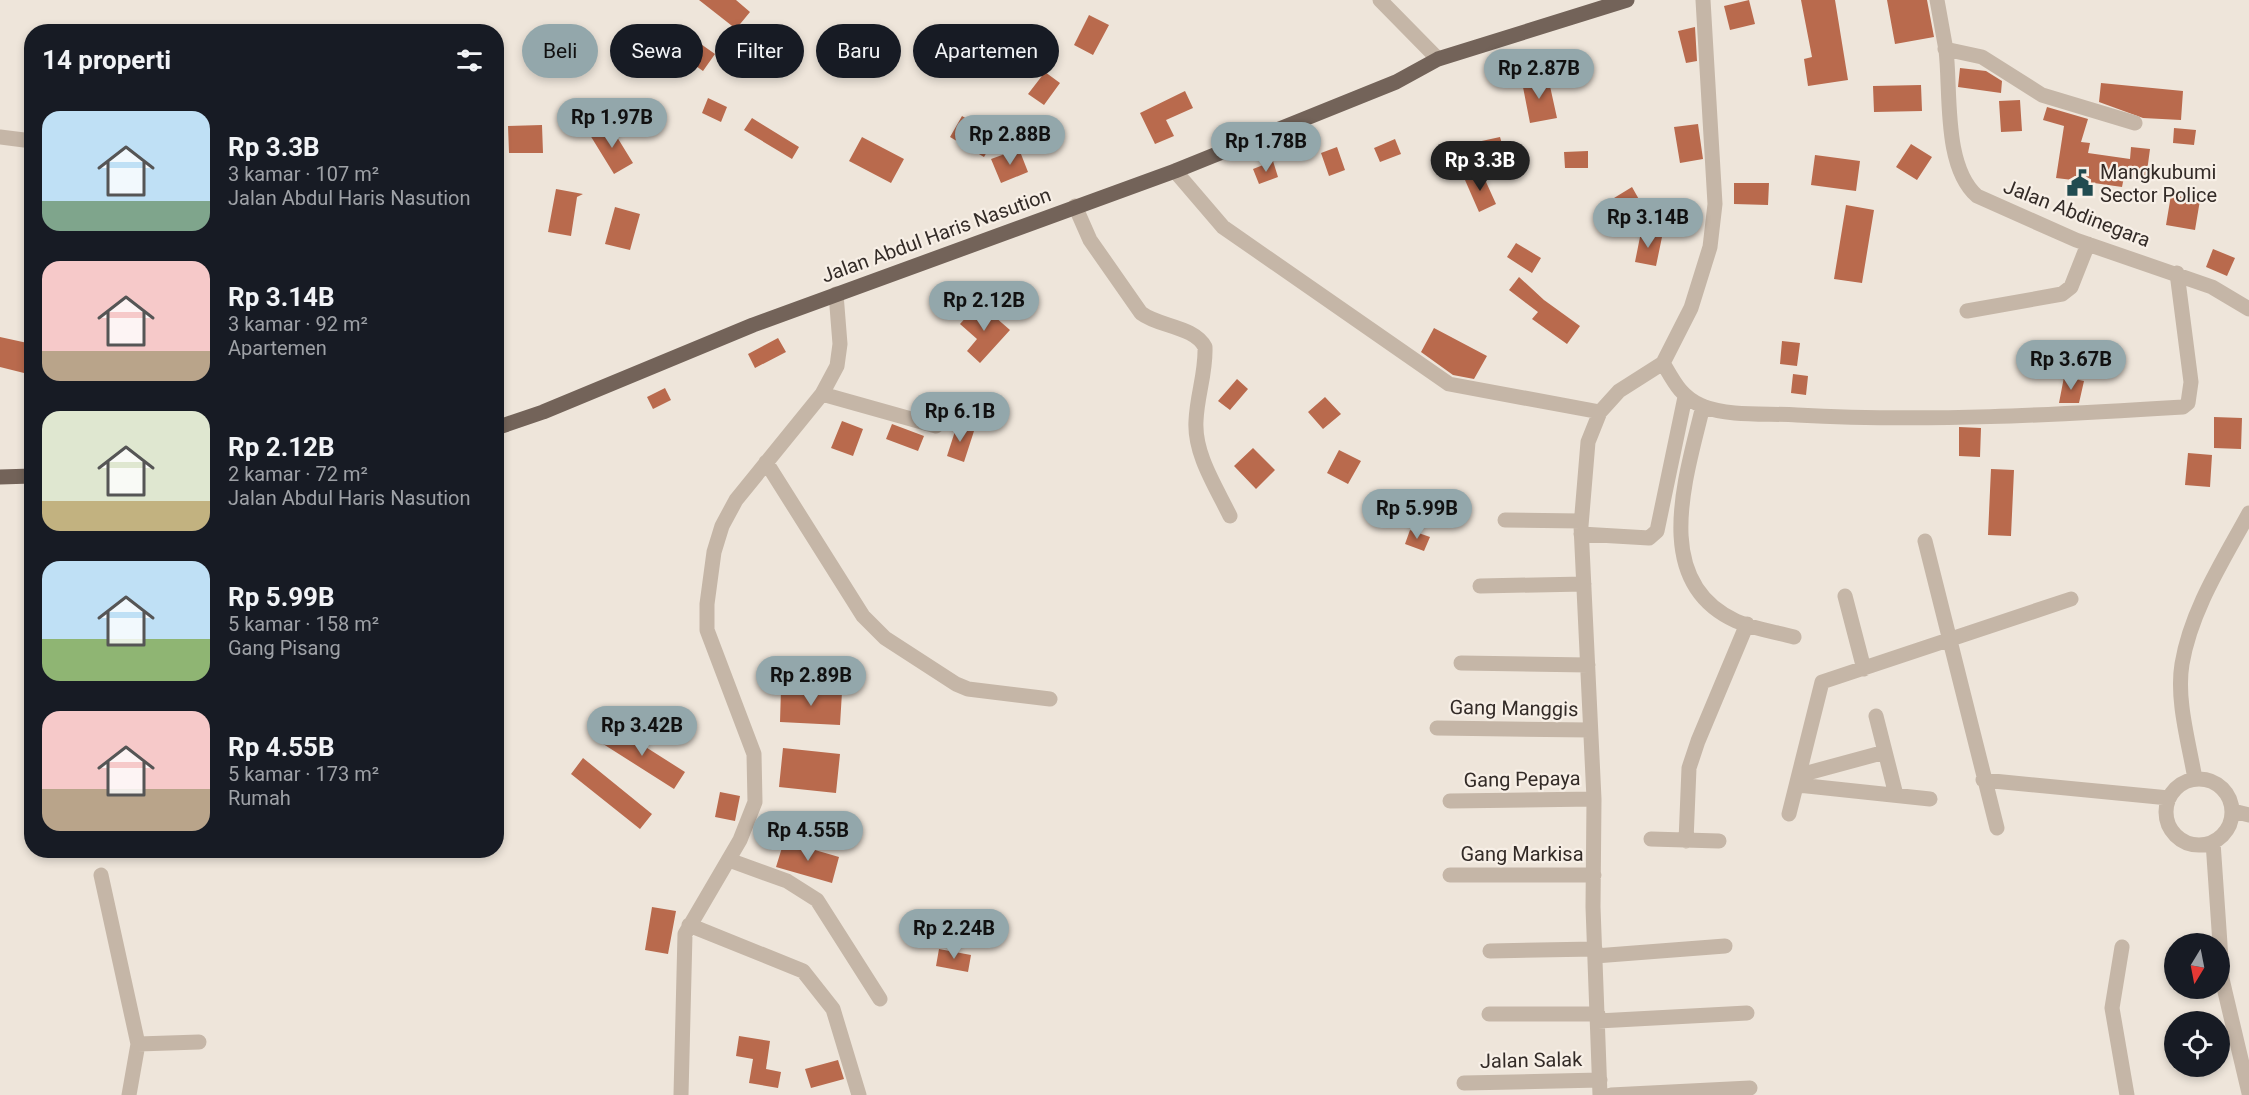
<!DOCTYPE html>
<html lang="id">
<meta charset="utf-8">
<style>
body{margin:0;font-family:Roboto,sans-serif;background:#242831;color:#f1f3f6;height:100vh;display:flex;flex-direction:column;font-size:22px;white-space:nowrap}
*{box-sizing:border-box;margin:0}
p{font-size:20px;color:#9ea1a6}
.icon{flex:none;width:33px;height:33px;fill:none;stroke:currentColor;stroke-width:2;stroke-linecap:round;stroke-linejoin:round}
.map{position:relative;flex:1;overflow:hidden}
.drawer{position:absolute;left:24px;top:24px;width:480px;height:834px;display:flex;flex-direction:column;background:#171b24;border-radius:24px;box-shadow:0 3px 9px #0003}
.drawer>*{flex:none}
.hud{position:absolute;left:522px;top:24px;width:570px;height:54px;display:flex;gap:12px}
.needle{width:39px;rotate:190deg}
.buttons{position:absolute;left:2164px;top:933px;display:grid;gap:12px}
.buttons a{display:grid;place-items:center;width:66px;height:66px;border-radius:50%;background:#171b24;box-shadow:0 3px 9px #0003;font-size:30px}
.price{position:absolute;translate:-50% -51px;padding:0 14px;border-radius:21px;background:#93a7ab;color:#111;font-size:20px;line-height:39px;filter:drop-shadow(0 2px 3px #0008)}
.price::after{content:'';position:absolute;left:50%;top:36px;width:18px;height:14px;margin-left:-9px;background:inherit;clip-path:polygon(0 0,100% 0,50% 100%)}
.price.current{background:#222;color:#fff}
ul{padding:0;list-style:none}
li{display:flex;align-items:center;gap:18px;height:150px;padding:0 18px}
li span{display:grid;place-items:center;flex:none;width:168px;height:120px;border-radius:18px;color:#555}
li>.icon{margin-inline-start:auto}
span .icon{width:72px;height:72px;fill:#fffc;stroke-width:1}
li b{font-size:26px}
h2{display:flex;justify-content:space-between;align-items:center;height:72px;padding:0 18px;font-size:26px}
.chip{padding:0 21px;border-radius:27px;background:#171b24;box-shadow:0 3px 9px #0003;font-size:21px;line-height:54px}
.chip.current{background:#93a7ab;color:#111}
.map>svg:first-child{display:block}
.building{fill:#b96a4d}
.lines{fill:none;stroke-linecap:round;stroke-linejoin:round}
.minor{stroke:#c5b6a7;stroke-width:15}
.major{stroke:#736359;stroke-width:15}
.labels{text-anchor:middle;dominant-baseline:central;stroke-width:4.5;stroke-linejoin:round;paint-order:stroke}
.poi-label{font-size:20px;fill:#332b27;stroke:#f7efe6;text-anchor:start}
.street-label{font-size:20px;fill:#332b27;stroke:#f7efe6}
</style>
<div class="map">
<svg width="2249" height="1095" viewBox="0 0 2249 1095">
<rect width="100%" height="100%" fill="#eee5da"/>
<path class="building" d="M 699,0 L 736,0 L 750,12 L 736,29 Z
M 1749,0 L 1755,24 L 1730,30 L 1724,6 Z
M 1801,0 L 1835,0 L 1848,80 L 1808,86 L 1804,59 L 1812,57 Z
M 1887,0 L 1927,0 L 1934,37 L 1895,44 Z
M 1089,15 L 1109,25 L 1093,55 L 1074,45 Z
M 1695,27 L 1697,61 L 1686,63 L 1678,31 Z
M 688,35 L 715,54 L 703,71 L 676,52 Z
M 1960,68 L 1986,71 L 2002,81 L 2001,93 L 1958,87 Z
M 1045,72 L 1060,83 L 1044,105 L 1028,94 Z
M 1548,77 L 1557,118 L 1530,123 L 1522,82 Z
M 2101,83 L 2183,91 L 2181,120 L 2143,118 L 2099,102 Z
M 1921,85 L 1922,111 L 1874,112 L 1873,86 Z
M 1185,91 L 1193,108 L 1166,120 L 1174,136 L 1155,144 L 1140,113 Z
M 708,98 L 727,107 L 721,122 L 702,113 Z
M 2020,100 L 2022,131 L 2001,132 L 1999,101 Z
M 2047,107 L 2088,119 L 2081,142 L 2090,143 L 2088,153 L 2130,159 L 2131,147 L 2150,149 L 2146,179 L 2124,177 L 2122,187 L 2094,183 L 2093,192 L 2079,189 L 2081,181 L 2056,178 L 2064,126 L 2043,120 Z
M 962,116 L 996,136 L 984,157 L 950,137 Z
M 752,118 L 799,147 L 792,159 L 744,130 Z
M 609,124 L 633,163 L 614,174 L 590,135 Z
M 1698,124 L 1703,159 L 1680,163 L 1674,127 Z
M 542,125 L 543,153 L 509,153 L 508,126 Z
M 2174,128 L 2196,130 L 2194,145 L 2173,143 Z
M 862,137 L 904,159 L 891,183 L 849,161 Z
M 1500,137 L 1504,151 L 1481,157 L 1477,142 Z
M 1395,139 L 1401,154 L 1380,162 L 1374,148 Z
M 1911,144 L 1932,157 L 1917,180 L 1896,167 Z
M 1337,147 L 1345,170 L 1329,176 L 1321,153 Z
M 1019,149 L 1028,172 L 1001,183 L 991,159 Z
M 1588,151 L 1588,168 L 1565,168 L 1564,152 Z
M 1815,155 L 1860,161 L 1856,191 L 1811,185 Z
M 1273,161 L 1278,177 L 1259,184 L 1253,169 Z
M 1482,173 L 1496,204 L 1479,212 L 1465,180 Z
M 1734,183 L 1769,183 L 1768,205 L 1734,204 Z
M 1632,187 L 1645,210 L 1628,220 L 1614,198 Z
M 556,189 L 583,194 L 577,197 L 571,236 L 548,232 Z
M 2171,195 L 2200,200 L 2195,230 L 2166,225 Z
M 1846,205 L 1874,210 L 1862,283 L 1834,279 Z
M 615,207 L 640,214 L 630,250 L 605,244 Z
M 1641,232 L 1662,237 L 1656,266 L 1635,262 Z
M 1516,243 L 1541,258 L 1532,273 L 1507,257 Z
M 2213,249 L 2235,258 L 2227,276 L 2206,267 Z
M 1519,277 L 1544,300 L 1580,326 L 1567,344 L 1532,319 L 1538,312 L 1509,290 Z
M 979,303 L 1010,330 L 980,363 L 967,351 L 977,339 L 960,324 Z
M 1434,328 L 1487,356 L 1474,379 L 1453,375 L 1421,352 Z
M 0,337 L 32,344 L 32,375 L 0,367 Z
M 778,338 L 786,352 L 755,368 L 748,354 Z
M 1782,341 L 1800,343 L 1797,366 L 1780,364 Z
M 1793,374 L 1808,376 L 1806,395 L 1791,393 Z
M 2064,377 L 2084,381 L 2079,403 L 2059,403 Z
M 1237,379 L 1248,389 L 1230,410 L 1218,401 Z
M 665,388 L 671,400 L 653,409 L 647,397 Z
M 1325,397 L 1341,414 L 1323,429 L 1308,412 Z
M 2214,417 L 2242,418 L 2241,449 L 2214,448 Z
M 842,421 L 863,429 L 853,456 L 831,448 Z
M 892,424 L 924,436 L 918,451 L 886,439 Z
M 957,425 L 974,431 L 964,462 L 947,456 Z
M 1959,427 L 1981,428 L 1980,457 L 1959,456 Z
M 1253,448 L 1275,470 L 1256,489 L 1234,466 Z
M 1339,450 L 1361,461 L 1348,484 L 1327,473 Z
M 2188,453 L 2212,455 L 2210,487 L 2185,485 Z
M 1991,469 L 2014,470 L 2011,536 L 1988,535 Z
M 1410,530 L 1430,537 L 1424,551 L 1405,544 Z
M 781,689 L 842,692 L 840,725 L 780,722 Z
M 611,725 L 685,772 L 674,789 L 600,742 Z
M 783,748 L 840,754 L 836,793 L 779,787 Z
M 583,758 L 652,814 L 640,829 L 571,774 Z
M 720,792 L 740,796 L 735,821 L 715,817 Z
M 784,841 L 839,857 L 832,883 L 776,867 Z
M 652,907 L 676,911 L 668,954 L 645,950 Z
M 939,949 L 971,955 L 968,972 L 936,966 Z
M 739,1036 L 770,1041 L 766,1069 L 781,1072 L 778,1088 L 749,1083 L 753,1059 L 736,1056 Z
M 838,1060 L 844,1079 L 811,1088 L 805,1069 Z"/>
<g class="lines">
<path class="minor" d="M 1380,0 L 1438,59
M 1937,0 C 1940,17 1943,33 1946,50 C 1951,92 1943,166 1977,196 L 2076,240 L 2212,287 L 2249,309
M 1945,49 L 1982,57 L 2042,95 L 2135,123
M 0,137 L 32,141
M 1175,171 L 1223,227 L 1449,384 L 1600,412
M 1075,206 L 1090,240 L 1141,313 C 1159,327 1194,326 1205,347 C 1206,373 1197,395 1196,421 C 1194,454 1216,487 1230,516
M 1967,311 L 2062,294 L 2071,287 L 2088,244
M 1663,363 C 1674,382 1681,397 1702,406 C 1730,417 1767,413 1797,415 C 1925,422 2055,415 2183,407 L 2188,403 L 2191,382 L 2177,273
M 822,394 L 936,426
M 1703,406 C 1686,477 1650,582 1736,621 C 1754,629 1776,632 1794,637
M 766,462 L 863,616 L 885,638 L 956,684 L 968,689 L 1050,699
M 1505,520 L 1581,521
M 1581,534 L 1649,538 L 1657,531 L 1685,397
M 1925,541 L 1997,828
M 1480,586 L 1584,584
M 1845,596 L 1864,669
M 1461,663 L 1588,665
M 1876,716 L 1896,795
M 1437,728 L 1590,730
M 1800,775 L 1885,752
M 2195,779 C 2189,743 2176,700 2182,664 C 2191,610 2223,561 2249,513
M2166 812a33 33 0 1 1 66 0a33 33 0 1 1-66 0Z
M 1983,780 L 2169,798
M 1798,785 L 1930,799
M 1450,801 L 1594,799
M 2233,811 L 2249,815
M 1789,814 L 1822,682 L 2071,599
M 1651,839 L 1719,841
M 1686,841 L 1689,768 L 1698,741 L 1747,624
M 2213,842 L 2220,944
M 729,860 L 787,881 L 817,900 L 880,999
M 101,875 L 138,1044 L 129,1095
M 1450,875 L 1594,875
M 689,925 L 803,971 L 833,1009 L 859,1095
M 2220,945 L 2222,979 L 2249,1093
M 2122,947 L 2112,1008 L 2127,1095
M 1490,951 L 1595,949
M 1595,956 L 1725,946
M 1489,1014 L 1598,1014
M 1598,1021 L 1747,1013
M 138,1044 L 199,1042
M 1464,1083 L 1600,1080
M 681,1095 L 685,934 L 740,840 L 755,802 L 754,754 L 707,630 L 707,604 L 714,552 L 722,526 L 736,500 L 822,394 L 837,366 L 840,344 L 836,294
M 1600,1095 L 1593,907 L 1594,799 L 1581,526 L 1588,442 L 1600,412 L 1619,391 L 1663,363 L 1691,308 L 1710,247 L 1715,204 L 1703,0
M 1611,1095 L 1750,1088"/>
<path class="major" d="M 496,428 L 543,412 L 753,325 L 1175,171 L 1396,82 L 1438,59 L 1627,0
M 0,477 L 32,476"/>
</g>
<defs>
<symbol id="civic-bare" viewBox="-9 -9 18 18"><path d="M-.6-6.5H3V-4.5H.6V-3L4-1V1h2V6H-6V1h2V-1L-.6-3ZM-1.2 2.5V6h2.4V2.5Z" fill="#214b50" stroke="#f7efe6" stroke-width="2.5" paint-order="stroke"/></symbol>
</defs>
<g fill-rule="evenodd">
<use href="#civic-bare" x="2061" y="164" width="38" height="38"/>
</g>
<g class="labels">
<g class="poi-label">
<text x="2100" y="172">Mangkubumi<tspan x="2100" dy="23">Sector Police</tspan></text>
</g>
<g class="street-label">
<text transform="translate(2077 213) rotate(21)">Jalan Abdinegara</text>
<text transform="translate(936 235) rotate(-20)">Jalan Abdul Haris Nasution</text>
<text transform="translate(1514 708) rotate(1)">Gang Manggis</text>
<text transform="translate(1522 779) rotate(-1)">Gang Pepaya</text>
<text x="1522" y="854">Gang Markisa</text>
<text transform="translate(1531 1060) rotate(-1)">Jalan Salak</text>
</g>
</g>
</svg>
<div class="buttons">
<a><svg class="needle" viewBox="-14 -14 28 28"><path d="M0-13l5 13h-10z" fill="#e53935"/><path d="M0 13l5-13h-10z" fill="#9ea1a6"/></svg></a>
<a><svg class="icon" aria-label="locate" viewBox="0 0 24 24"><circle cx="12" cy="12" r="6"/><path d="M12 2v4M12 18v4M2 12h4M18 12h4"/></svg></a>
</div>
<b class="price" style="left:1539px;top:100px">Rp 2.87B</b>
<b class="price" style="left:612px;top:149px">Rp 1.97B</b>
<b class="price" style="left:1010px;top:166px">Rp 2.88B</b>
<b class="price" style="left:1266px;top:173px">Rp 1.78B</b>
<b class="price current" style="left:1480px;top:192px">Rp 3.3B</b>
<b class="price" style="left:1648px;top:249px">Rp 3.14B</b>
<b class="price" style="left:984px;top:332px">Rp 2.12B</b>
<b class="price" style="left:2071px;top:391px">Rp 3.67B</b>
<b class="price" style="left:960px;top:443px">Rp 6.1B</b>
<b class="price" style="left:1417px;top:540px">Rp 5.99B</b>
<b class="price" style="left:811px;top:707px">Rp 2.89B</b>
<b class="price" style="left:642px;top:757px">Rp 3.42B</b>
<b class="price" style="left:808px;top:862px">Rp 4.55B</b>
<b class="price" style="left:954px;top:960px">Rp 2.24B</b>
<div class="hud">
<a class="chip current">Beli</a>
<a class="chip">Sewa</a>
<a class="chip">Filter</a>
<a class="chip">Baru</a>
<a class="chip">Apartemen</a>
</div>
<section class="drawer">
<h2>14 properti<svg class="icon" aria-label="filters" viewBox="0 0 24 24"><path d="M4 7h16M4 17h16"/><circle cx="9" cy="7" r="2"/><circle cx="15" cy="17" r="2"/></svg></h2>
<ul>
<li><span style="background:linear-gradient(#bfe0f5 75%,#7fa58c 0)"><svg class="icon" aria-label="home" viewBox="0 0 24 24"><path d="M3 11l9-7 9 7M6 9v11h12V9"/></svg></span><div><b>Rp 3.3B</b><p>3 kamar · 107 m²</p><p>Jalan Abdul Haris Nasution</p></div></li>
<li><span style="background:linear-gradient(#f6c9c9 75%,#b9a48a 0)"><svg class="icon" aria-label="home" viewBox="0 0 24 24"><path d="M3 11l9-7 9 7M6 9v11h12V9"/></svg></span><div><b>Rp 3.14B</b><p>3 kamar · 92 m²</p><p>Apartemen</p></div></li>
<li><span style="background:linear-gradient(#dfe7d0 75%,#c2b280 0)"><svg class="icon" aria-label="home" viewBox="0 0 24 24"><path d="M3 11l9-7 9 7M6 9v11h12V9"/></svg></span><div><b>Rp 2.12B</b><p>2 kamar · 72 m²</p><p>Jalan Abdul Haris Nasution</p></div></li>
<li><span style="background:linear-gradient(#bfe0f5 65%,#8fb573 0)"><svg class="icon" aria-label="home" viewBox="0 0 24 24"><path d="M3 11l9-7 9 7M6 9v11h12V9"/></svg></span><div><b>Rp 5.99B</b><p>5 kamar · 158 m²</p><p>Gang Pisang</p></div></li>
<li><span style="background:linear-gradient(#f6c9c9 65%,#b9a48a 0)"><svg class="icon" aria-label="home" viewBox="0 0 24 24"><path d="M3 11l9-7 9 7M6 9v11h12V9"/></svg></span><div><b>Rp 4.55B</b><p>5 kamar · 173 m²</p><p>Rumah</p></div></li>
</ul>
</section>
</div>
